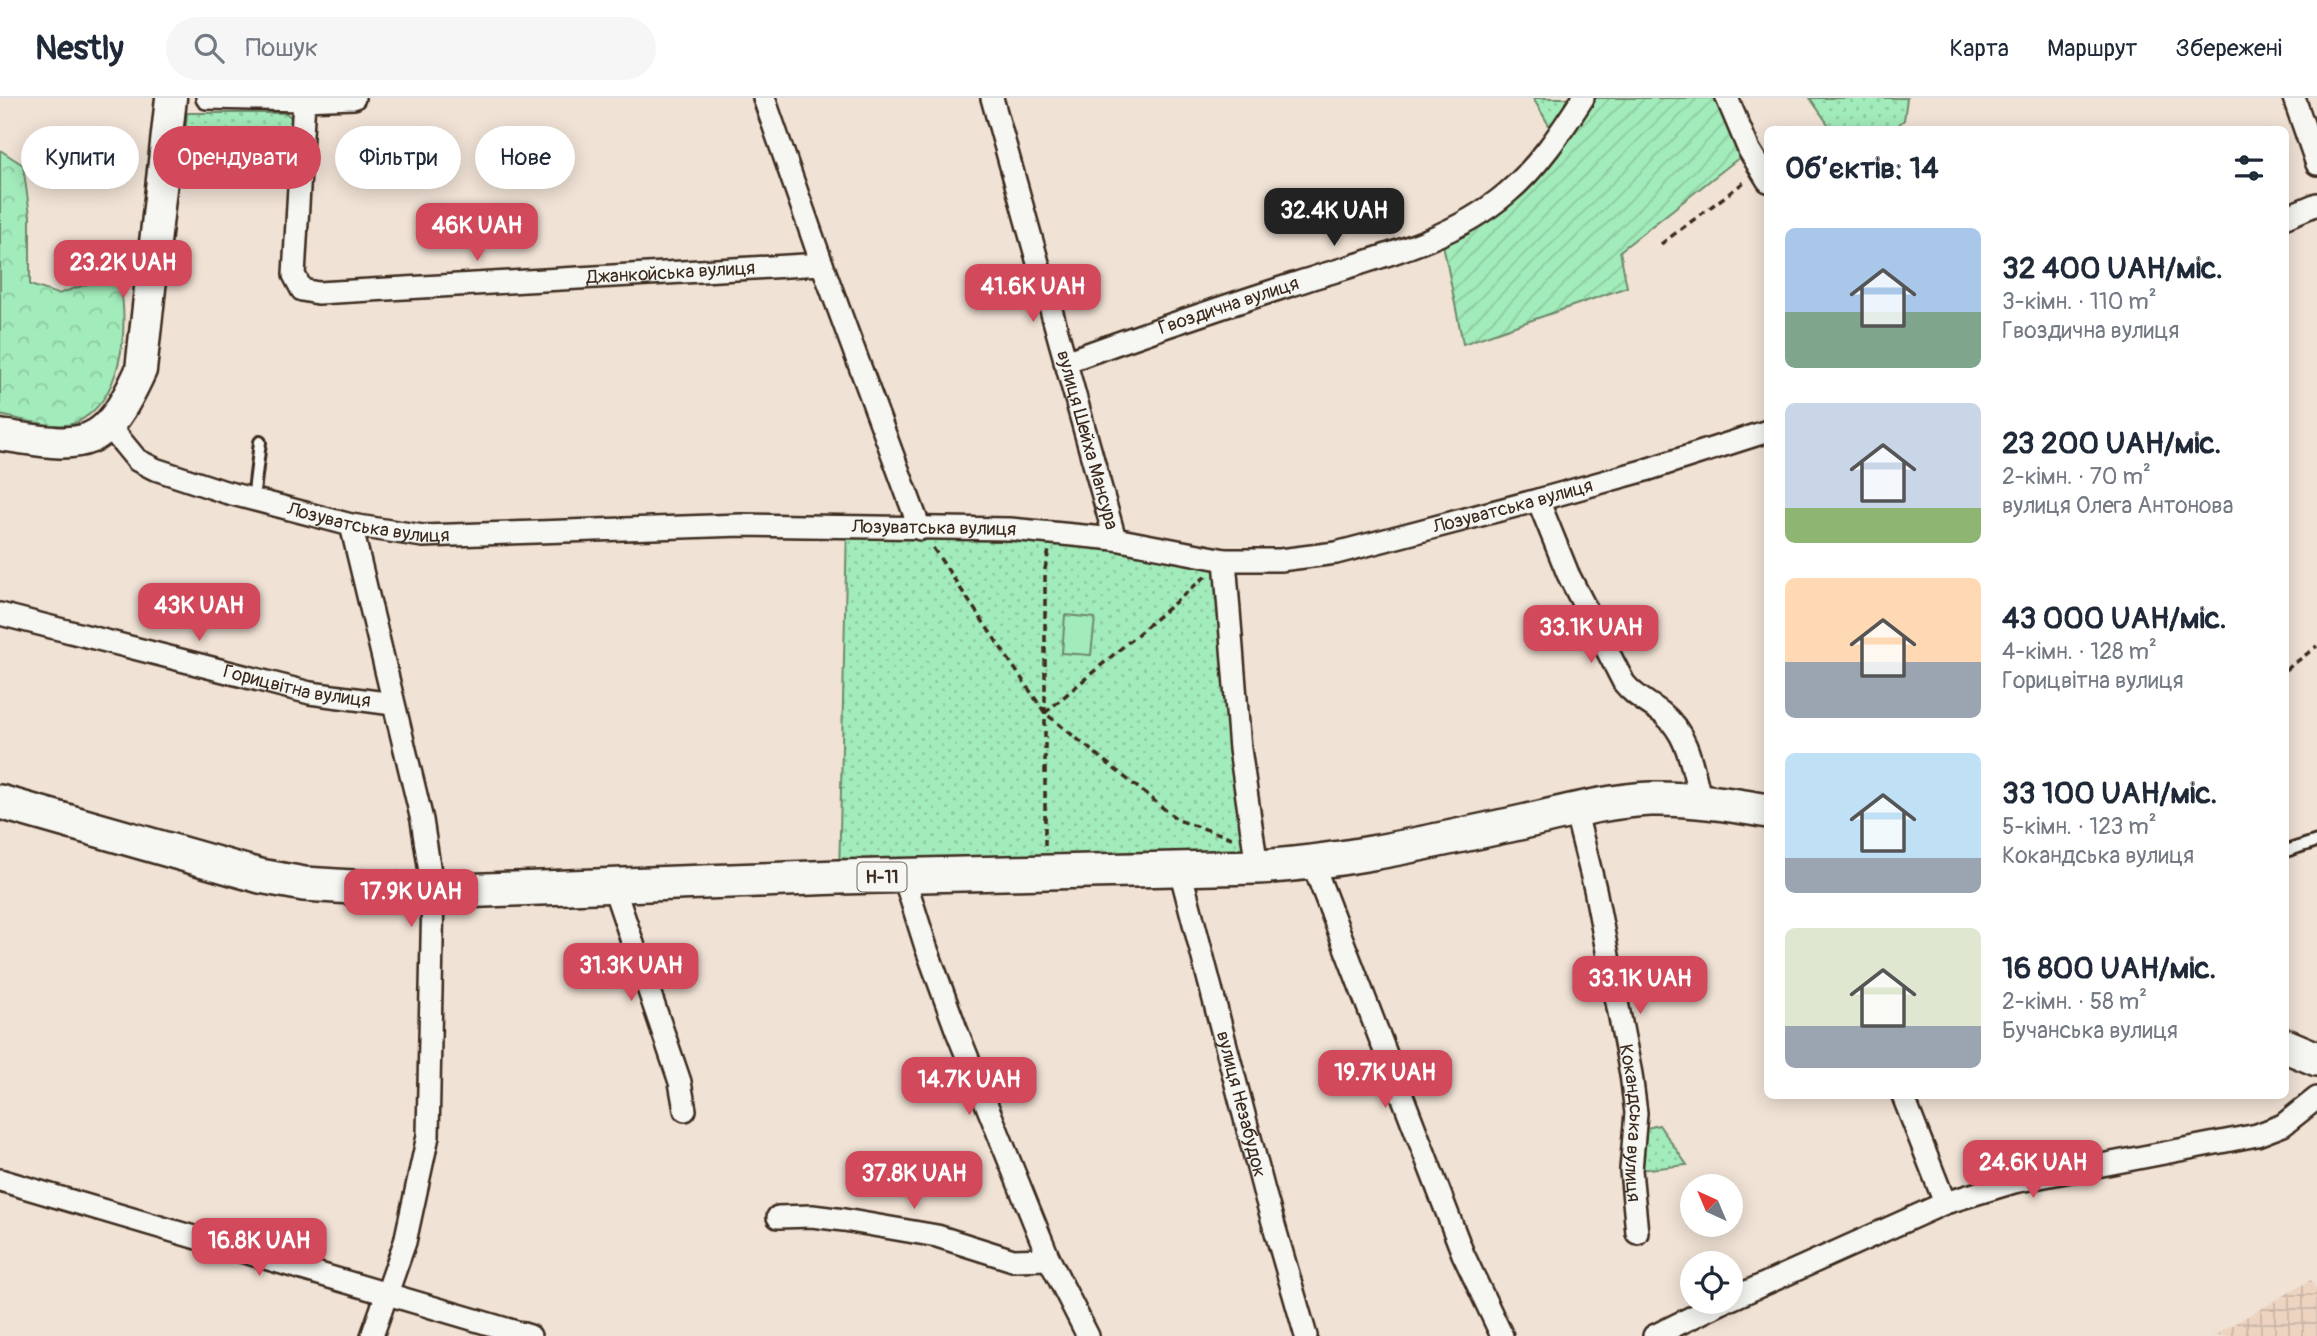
<!DOCTYPE html>
<html lang="uk">
<meta charset="utf-8">
<style>
body{margin:0;font-family:Pangolin,sans-serif;background:#f6f6f7;color:#1f2937;height:100vh;display:flex;flex-direction:column;font-size:26px;white-space:nowrap}
*{box-sizing:border-box;margin:0}
p{font-size:23px;color:#747a83}
.icon{flex:none;width:38px;height:38px;fill:none;stroke:currentColor;stroke-width:2;stroke-linecap:round;stroke-linejoin:round}
.map{position:relative;flex:1;overflow:hidden}
.details{position:absolute;left:1764px;top:28px;width:525px;height:973px;display:flex;flex-direction:column;background:#fff;border-radius:10px;box-shadow:0 4px 18px #0003}
.details>*{flex:none}
.hud{position:absolute;left:21px;top:28px;width:665px;height:63px;display:flex;gap:14px}
.needle{width:46px;rotate:316deg}
.fabs{position:absolute;left:1680px;top:1076px;display:grid;gap:14px}
.fabs a{display:grid;place-items:center;width:63px;height:63px;border-radius:50%;background:#fff;box-shadow:0 4px 18px #0003;font-size:35px}
.price{position:absolute;translate:-50% -60px;padding:0 16px;border-radius:14px;background:#d1495b;color:#fff;font-size:23px;line-height:46px;filter:drop-shadow(0 2px 4px #0008)}
.price::after{content:'';position:absolute;left:50%;top:42px;width:21px;height:16px;margin-left:-10px;background:inherit;clip-path:polygon(0 0,100% 0,50% 100%)}
.price.on{background:#222;color:#fff}
ul{padding:0;list-style:none}
li{display:flex;align-items:center;gap:21px;height:175px;padding:0 21px}
li span{display:grid;place-items:center;flex:none;width:196px;height:140px;border-radius:10px;color:#555}
li>.icon{margin-inline-start:auto}
span .icon{width:84px;height:84px;fill:#fffc;stroke-width:1}
li b{font-size:30px}
h2{display:flex;justify-content:space-between;align-items:center;height:84px;padding:0 21px;font-size:30px}
.chip{padding:0 24px;border-radius:32px;background:#fff;box-shadow:0 4px 18px #0003;font-size:24px;line-height:63px}
.chip.on{background:#d1495b;color:#fff}
header{display:flex;align-items:center;gap:42px;box-sizing:border-box;height:98px;padding:0 35px;background:#fff;border-bottom:2px solid #e0e1e3}
header strong{font-size:33px}
nav{display:flex;gap:38px;margin-inline-start:auto;font-size:24px}
.search{width:490px;height:63px;background:#f6f6f7;display:flex;align-items:center;gap:18px;box-sizing:border-box;padding:0 24px;border-radius:38px;color:#747a83;font-size:26px}
.map>svg:first-child{display:block}
.industrial{fill:url(#industrial-grid)}
.grass{fill:url(#grass-dots);stroke:#6e8a6c;stroke-width:2}
.forest{fill:url(#forest-crowns);stroke:#6e8a6c;stroke-width:2}
.park{fill:#a2ebba;stroke:#6e8a6c;stroke-width:2}
.garden{fill:url(#garden-furrows);stroke:#6e8a6c;stroke-width:2}
.lines{fill:none;stroke-linecap:round;stroke-linejoin:round}
.lane-casing{stroke:#3b2a1e;stroke-width:16}
.street-casing{stroke:#3b2a1e;stroke-width:26}
.secondary-casing{stroke:#3b2a1e;stroke-width:35}
.primary-casing{stroke:#3b2a1e;stroke-width:38}
.path{stroke:#3b2a1e;stroke-width:3.5;stroke-dasharray:7 5;stroke-linecap:butt}
.lane{stroke:#f6f6f2;stroke-width:10}
.street{stroke:#f6f6f2;stroke-width:21}
.secondary{stroke:#f6f6f2;stroke-width:30}
.primary{stroke:#f6f6f2;stroke-width:33}
.labels{text-anchor:middle;dominant-baseline:central;stroke-width:7;stroke-linejoin:round;paint-order:stroke}
.shield{fill:#f6f6f2;stroke:#73675e;stroke-width:2}
.shield-label{font-size:18px;font-weight:bold;fill:#3b2a1e}
.street-label{font-size:19px;fill:#3b2a1e;stroke:#f6f6f2}
</style>
<header>
<strong>Nestly</strong>
<div class="search"><svg class="icon" aria-label="search" viewBox="0 0 24 24"><circle cx="10" cy="10" r="6"/><path d="M15 15l6 6"/></svg>Пошук</div>
<nav><a>Карта</a><a>Маршрут</a><a>Збережені</a></nav>
</header>
<div class="map">
<svg width="2317" height="1238" viewBox="0 0 2317 1238">
<defs>
<pattern id="industrial-grid" width="8" height="8" patternUnits="userSpaceOnUse" patternTransform="scale(1.75)"><rect width="8" height="8" fill="#ecd4c1"/><path d="M0 4h8M4 0v8" fill="none" stroke="#cbb6a5"/></pattern>
<pattern id="grass-dots" width="8" height="8" patternUnits="userSpaceOnUse" patternTransform="scale(1.75)"><rect width="8" height="8" fill="#a2ebba"/><path d="M2 2h.1M6 6h.1" fill="none" stroke="#8cca9f" stroke-width="1.8" stroke-linecap="round"/></pattern>
<pattern id="forest-crowns" width="20" height="18" patternUnits="userSpaceOnUse" patternTransform="scale(1.75)"><rect width="20" height="18" fill="#a2ebba"/><path d="M2 6a3 3 0 1 1 6 0M12 15a3 3 0 1 1 6 0" fill="none" stroke="#8cca9f"/></pattern>
<pattern id="garden-furrows" width="10" height="10" patternUnits="userSpaceOnUse" patternTransform="scale(1.75)"><rect width="10" height="10" fill="#a2ebba"/><path d="M-1 1l2-2M0 10L10 0M9 11l2-2" fill="none" stroke="#8cca9f"/></pattern>
</defs>
<rect width="100%" height="100%" fill="#f0e2d5"/>
<filter id="ink" filterUnits="userSpaceOnUse"><feTurbulence type="fractalNoise" baseFrequency=".0143" numOctaves="2"/><feDisplacementMap in="SourceGraphic" scale="14" xChannelSelector="R" yChannelSelector="G"/><feConvolveMatrix kernelMatrix="1 2 1 2 8 2 1 2 1" color-interpolation-filters="sRGB"/></filter>
<g filter="url(#ink)">
<path class="industrial" d="M 2311,1182 L 2317,1192 L 2317,1238 L 2213,1238 Z"/>
<path class="grass" d="M 1533,0 L 1583,0 L 1557,41 Z
M 1810,0 L 1907,0 L 1904,22 L 1894,31 L 1832,32 Z
M 187,15 L 286,15 L 293,21 L 291,75 L 182,70 Z
M 847,428 L 920,431 L 1225,462 L 1257,769 L 839,779 Z
M 1659,1027 L 1687,1067 L 1639,1072 L 1643,1031 Z"/>
<path class="forest" d="M 0,52 L 23,67 L 30,117 L 30,187 L 58,196 L 93,184 L 120,186 C 129,229 123,304 75,325 C 58,332 18,321 0,317 Z"/>
<path class="park" d="M 1065,517 L 1095,520 L 1091,557 L 1062,555 Z"/>
<path class="garden" d="M 1583,0 L 1727,0 L 1749,52 L 1620,153 L 1627,189 L 1463,246 L 1441,136 L 1507,95 Z"/>
<g class="lines">
<defs>
<path id="lane" d="M 253,402 L 260,344
M 2286,753 L 2317,743"/>
<g id="street">
<path d="M 207,0 L 304,2"/>
<path id="s1" d="M 354,0 L 304,2 L 294,177 L 302,192 L 318,195 L 822,166"/>
<path d="M 764,0 L 822,166 L 920,431"/>
<path id="s2" d="M 992,0 L 1115,441"/>
<path d="M 1727,0 L 1749,52 L 1768,83"/>
<path d="M 2294,0 L 2317,66"/>
<path d="M 2286,119 L 2317,106"/>
<path id="s3" d="M 1065,264 C 1142,236 1219,210 1297,185 C 1368,162 1449,145 1507,95 C 1538,69 1561,34 1583,0"/>
<path id="s4" d="M 109,328 L 137,362 L 155,371 L 225,394 L 351,427 L 423,438 L 741,427 L 1010,431 L 1115,441 L 1225,462 L 1280,462 L 1336,455 L 1538,402 L 1646,372 L 1768,333"/>
<path d="M 1538,402 L 1568,476 L 1624,585 C 1635,599 1649,605 1662,615 C 1689,636 1693,673 1701,704"/>
<path d="M 351,427 L 422,722 L 433,794 L 428,1038 L 405,1144 L 372,1238"/>
<path d="M 1225,462 L 1240,651 L 1257,769"/>
<path id="s5" d="M 0,516 L 310,595 L 393,606"/>
<path id="s6" d="M 1575,711 L 1595,791 L 1631,976 L 1636,1015 L 1631,1072 L 1637,1135"/>
<path d="M 1313,766 L 1463,1156 L 1502,1238"/>
<path id="s7" d="M 1180,772 L 1264,1093 L 1306,1238"/>
<path d="M 904,779 L 926,849 L 956,931 L 1049,1161 L 1088,1238"/>
<path d="M 613,787 L 680,984 L 685,1012"/>
<path d="M 1903,998 L 1945,1105"/>
<path d="M 0,1082 L 530,1238"/>
<path d="M 778,1119 L 812,1118 L 844,1122 L 937,1138 L 1013,1162 L 1049,1161"/>
<path d="M 1731,1201 L 1945,1105 L 2014,1084 L 2257,1037 L 2283,1027 L 2317,1000"/>
<path d="M 1654,1238 L 1723,1204"/>
</g>
<path id="secondary" d="M 0,337 C 85,350 103,355 141,272 L 171,0"/>
<path id="primary" d="M 0,704 L 260,778 L 304,786 L 433,794 L 839,779 L 1257,769 C 1344,764 1429,744 1514,726 C 1560,716 1604,703 1651,701 C 1690,700 1730,706 1768,713
M 2286,948 L 2317,961"/>
</defs>
<use href="#lane" class="lane-casing"/>
<use href="#street" class="street-casing"/>
<use href="#secondary" class="secondary-casing"/>
<use href="#primary" class="primary-casing"/>
<path class="path" d="M 1661,146 L 1747,82
M 933,450 L 1045,615 L 1178,722 L 1235,741
M 2286,572 L 2317,548
M 1045,615 L 1206,478
M 1045,748 L 1045,471 L 1049,452"/>
<use href="#lane" class="lane"/>
<use href="#street" class="street"/>
<use href="#secondary" class="secondary"/>
<use href="#primary" class="primary"/>
</g>
</g>
<g class="labels">
<rect class="shield" x="857.5" y="764.5" width="49" height="29" rx="5"/>
<g class="shield-label">
<text x="882" y="779">Н-11</text>
</g>
<g class="street-label">
<text stroke="none"><textPath href="#s1" startOffset="612">Джанкойська вулиця</textPath></text>
<text stroke="none"><textPath href="#s3" startOffset="173">Гвоздична вулиця</textPath></text>
<text stroke="none"><textPath href="#s2" startOffset="355">вулиця Шейха Мансура</textPath></text>
<text stroke="none"><textPath href="#s4" startOffset="1440">Лозуватська вулиця</textPath></text>
<text stroke="none"><textPath href="#s4" startOffset="285">Лозуватська вулиця</textPath></text>
<text stroke="none"><textPath href="#s4" startOffset="852">Лозуватська вулиця</textPath></text>
<text stroke="none"><textPath href="#s5" startOffset="306">Горицвітна вулиця</textPath></text>
<text stroke="none"><textPath href="#s7" startOffset="242">вулиця Незабудок</textPath></text>
<text stroke="none"><textPath href="#s6" startOffset="320">Кокандська вулиця</textPath></text>
</g>
</g>
</svg>
<div class="fabs">
<a><svg class="needle" viewBox="-14 -14 28 28"><path d="M0-13l5 13h-10z" fill="#e53935"/><path d="M0 13l5-13h-10z" fill="#747a83"/></svg></a>
<a><svg class="icon" aria-label="locate" viewBox="0 0 24 24"><circle cx="12" cy="12" r="6"/><path d="M12 2v4M12 18v4M2 12h4M18 12h4"/></svg></a>
</div>
<b class="price on" style="left:1334px;top:150px">32.4K UAH</b>
<b class="price" style="left:477px;top:165px">46K UAH</b>
<b class="price" style="left:123px;top:202px">23.2K UAH</b>
<b class="price" style="left:1033px;top:226px">41.6K UAH</b>
<b class="price" style="left:199px;top:545px">43K UAH</b>
<b class="price" style="left:1591px;top:567px">33.1K UAH</b>
<b class="price" style="left:411px;top:831px">17.9K UAH</b>
<b class="price" style="left:631px;top:905px">31.3K UAH</b>
<b class="price" style="left:1640px;top:918px">33.1K UAH</b>
<b class="price" style="left:1385px;top:1012px">19.7K UAH</b>
<b class="price" style="left:969px;top:1019px">14.7K UAH</b>
<b class="price" style="left:2033px;top:1102px">24.6K UAH</b>
<b class="price" style="left:914px;top:1113px">37.8K UAH</b>
<b class="price" style="left:259px;top:1180px">16.8K UAH</b>
<div class="hud">
<a class="chip">Купити</a>
<a class="chip on">Орендувати</a>
<a class="chip">Фільтри</a>
<a class="chip">Нове</a>
</div>
<section class="details">
<h2>Об’єктів: 14<svg class="icon" aria-label="filters" viewBox="0 0 24 24"><path d="M4 7h16M4 17h16"/><circle cx="9" cy="7" r="2"/><circle cx="15" cy="17" r="2"/></svg></h2>
<ul>
<li><span style="background:linear-gradient(#a9c7e8 60%,#7fa58c 0)"><svg class="icon" aria-label="home" viewBox="0 0 24 24"><path d="M3 11l9-7 9 7M6 9v11h12V9"/></svg></span><div><b>32 400 UAH/міс.</b><p>3-кімн. · 110 m²</p><p>Гвоздична вулиця</p></div></li>
<li><span style="background:linear-gradient(#c9d6e8 75%,#8fb573 0)"><svg class="icon" aria-label="home" viewBox="0 0 24 24"><path d="M3 11l9-7 9 7M6 9v11h12V9"/></svg></span><div><b>23 200 UAH/міс.</b><p>2-кімн. · 70 m²</p><p>вулиця Олега Антонова</p></div></li>
<li><span style="background:linear-gradient(#ffd9b3 60%,#9aa5b1 0)"><svg class="icon" aria-label="home" viewBox="0 0 24 24"><path d="M3 11l9-7 9 7M6 9v11h12V9"/></svg></span><div><b>43 000 UAH/міс.</b><p>4-кімн. · 128 m²</p><p>Горицвітна вулиця</p></div></li>
<li><span style="background:linear-gradient(#bfe0f5 75%,#9aa5b1 0)"><svg class="icon" aria-label="home" viewBox="0 0 24 24"><path d="M3 11l9-7 9 7M6 9v11h12V9"/></svg></span><div><b>33 100 UAH/міс.</b><p>5-кімн. · 123 m²</p><p>Кокандська вулиця</p></div></li>
<li><span style="background:linear-gradient(#dfe7d0 70%,#9aa5b1 0)"><svg class="icon" aria-label="home" viewBox="0 0 24 24"><path d="M3 11l9-7 9 7M6 9v11h12V9"/></svg></span><div><b>16 800 UAH/міс.</b><p>2-кімн. · 58 m²</p><p>Бучанська вулиця</p></div></li>
</ul>
</section>
</div>
